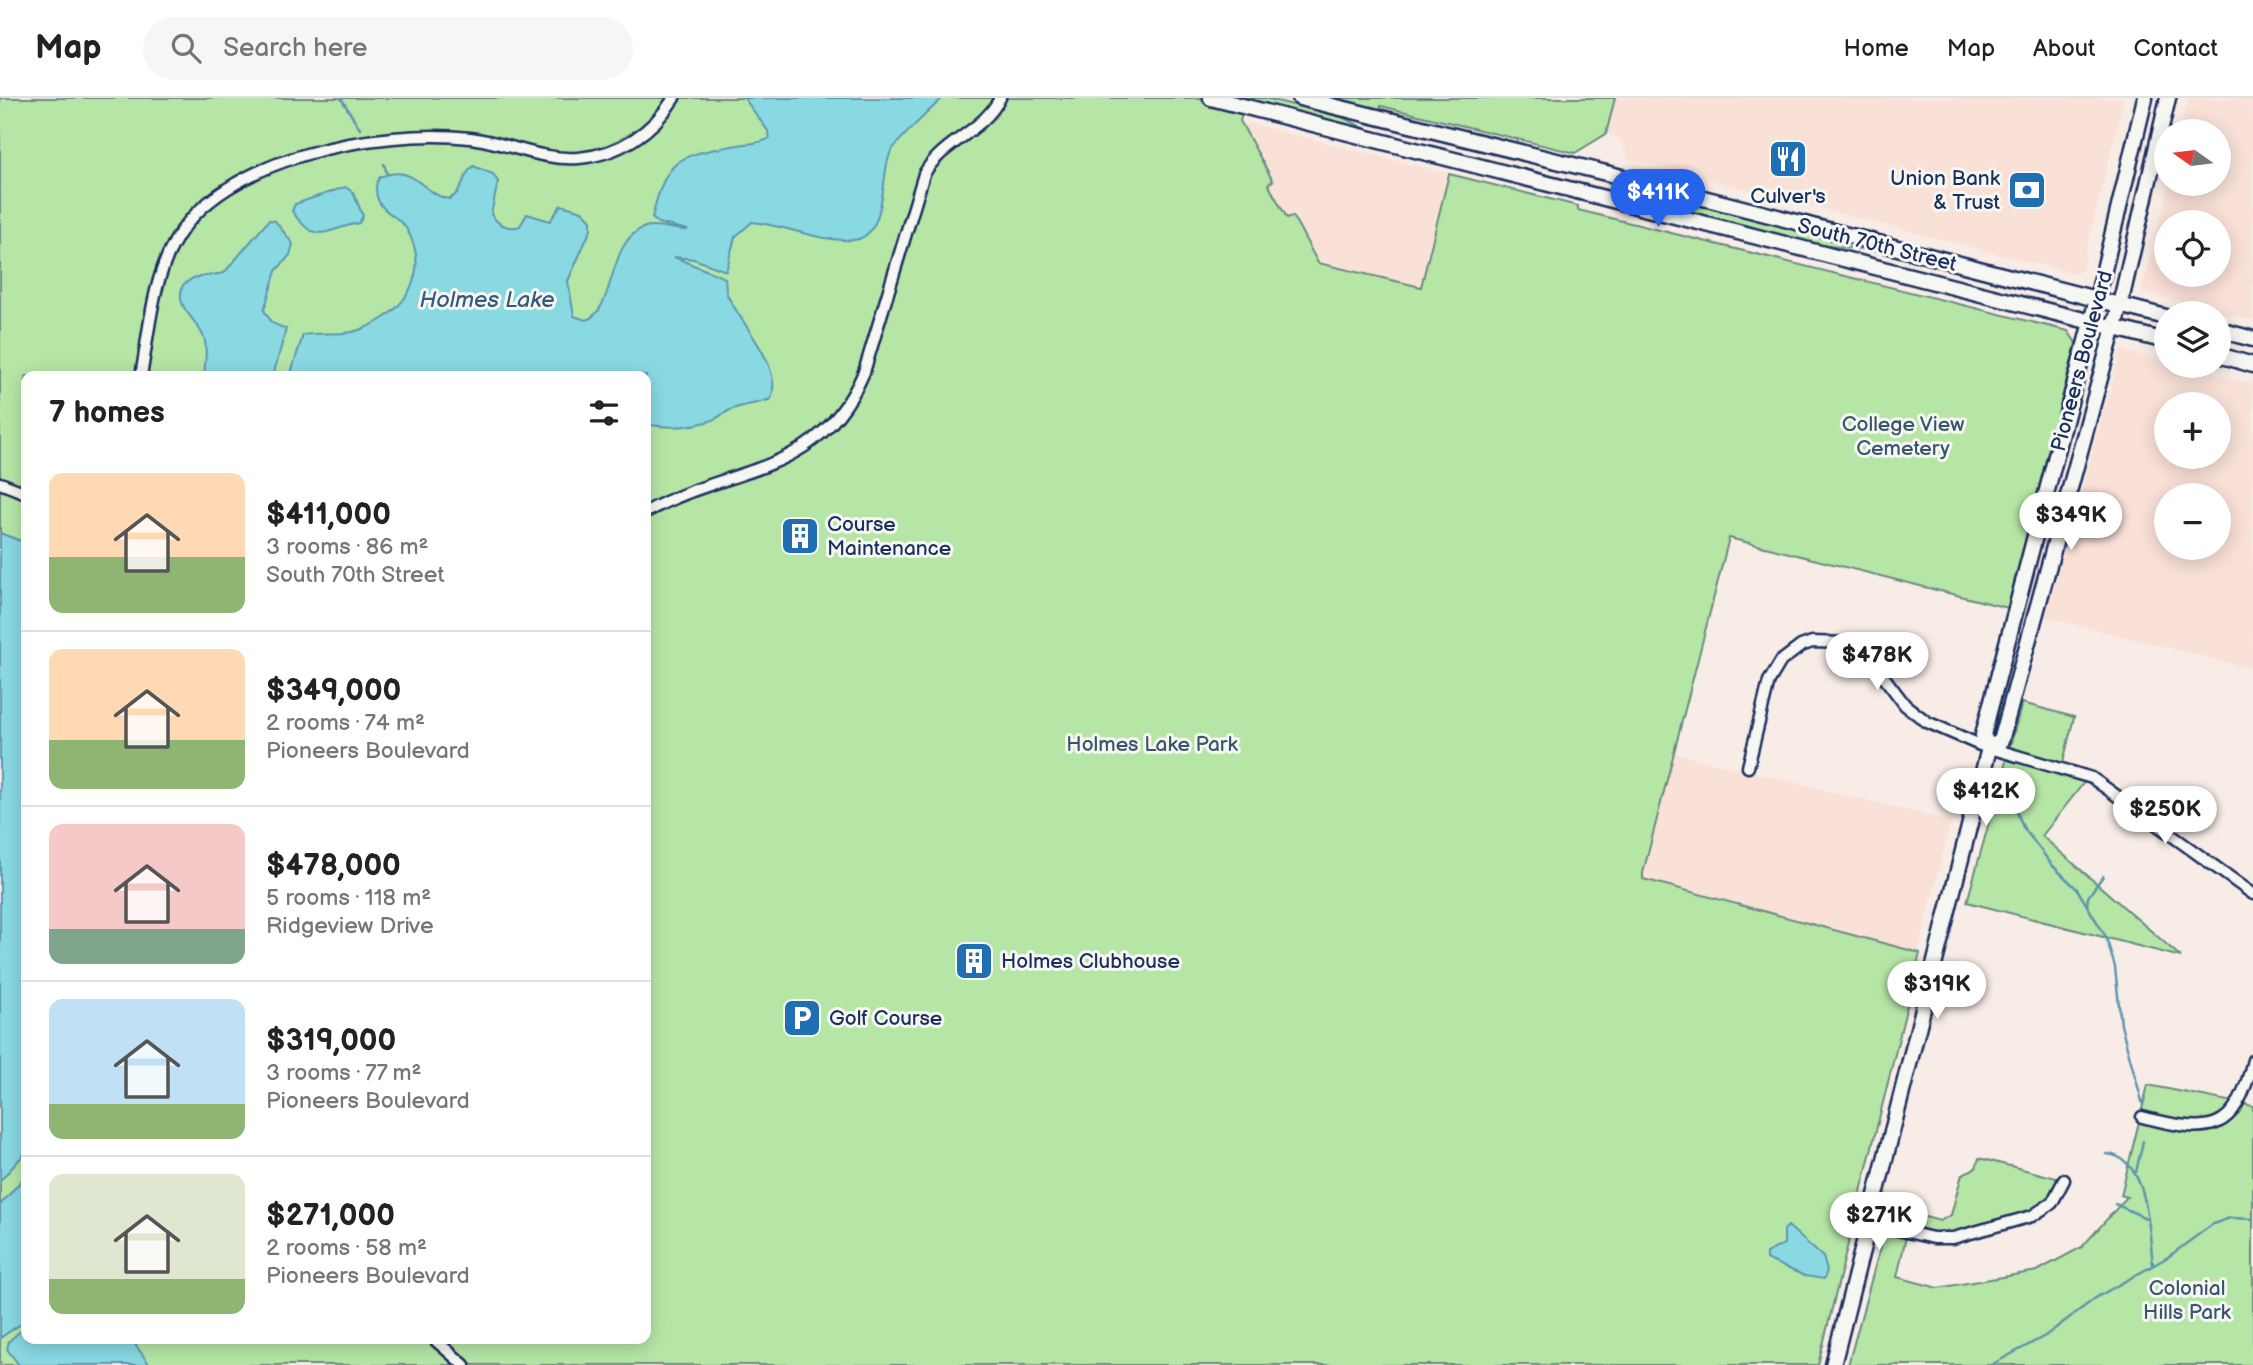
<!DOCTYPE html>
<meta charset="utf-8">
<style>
body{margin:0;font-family:"Balsamiq Sans",sans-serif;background:#f6f6f6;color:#222;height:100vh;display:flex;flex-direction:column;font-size:26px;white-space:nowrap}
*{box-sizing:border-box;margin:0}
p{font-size:23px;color:#767676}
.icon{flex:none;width:38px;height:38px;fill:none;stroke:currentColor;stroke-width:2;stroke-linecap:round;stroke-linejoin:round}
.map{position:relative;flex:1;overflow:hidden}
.side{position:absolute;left:21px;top:273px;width:630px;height:973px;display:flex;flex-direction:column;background:#fff;border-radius:14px;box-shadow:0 4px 18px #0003}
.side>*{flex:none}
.needle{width:46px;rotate:284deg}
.tools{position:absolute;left:2154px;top:21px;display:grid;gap:14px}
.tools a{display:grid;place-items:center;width:77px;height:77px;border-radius:50%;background:#fff;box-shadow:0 4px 18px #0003;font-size:35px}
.price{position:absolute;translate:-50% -60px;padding:0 16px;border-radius:24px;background:#fff;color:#222;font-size:23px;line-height:46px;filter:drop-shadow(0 2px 4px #0008)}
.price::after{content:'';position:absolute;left:50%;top:42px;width:21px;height:16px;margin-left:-10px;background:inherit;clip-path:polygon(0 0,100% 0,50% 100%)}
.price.current{background:#2563eb;color:#fff}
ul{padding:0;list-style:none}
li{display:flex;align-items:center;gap:21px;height:175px;padding:0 28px}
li+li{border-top:2px solid #e0e0e0}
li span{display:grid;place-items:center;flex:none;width:196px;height:140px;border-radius:14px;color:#555}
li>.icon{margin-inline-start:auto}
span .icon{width:84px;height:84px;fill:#fffc;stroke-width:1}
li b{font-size:30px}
h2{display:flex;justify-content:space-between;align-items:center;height:84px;padding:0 28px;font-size:30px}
header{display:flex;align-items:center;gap:42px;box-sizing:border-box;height:98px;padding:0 35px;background:#fff;border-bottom:2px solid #e0e0e0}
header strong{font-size:33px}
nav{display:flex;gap:38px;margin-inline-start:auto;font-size:24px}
.search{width:490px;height:63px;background:#f6f6f6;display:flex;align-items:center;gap:18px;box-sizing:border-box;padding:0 24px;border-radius:38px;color:#767676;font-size:26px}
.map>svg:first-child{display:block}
.built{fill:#fae1d7;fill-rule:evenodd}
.green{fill:#b6e6a6;stroke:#688a82;stroke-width:2;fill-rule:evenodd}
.water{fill:#89d9e3;stroke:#5d95ae;stroke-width:2}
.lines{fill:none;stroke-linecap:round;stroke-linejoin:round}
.stream{stroke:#5d95ae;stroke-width:2.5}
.street-casing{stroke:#1b2f5e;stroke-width:15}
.secondary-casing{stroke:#1b2f5e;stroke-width:19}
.street{stroke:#f6f6f2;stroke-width:10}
.secondary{stroke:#f6f6f2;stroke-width:14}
.labels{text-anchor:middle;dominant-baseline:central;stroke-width:6;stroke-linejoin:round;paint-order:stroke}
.poi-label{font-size:21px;fill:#1b2f5e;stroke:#f6f6f2;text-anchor:start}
.street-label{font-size:21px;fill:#1b2f5e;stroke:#f6f6f2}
.park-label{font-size:21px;fill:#3a546c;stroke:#f6f6f2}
.water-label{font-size:23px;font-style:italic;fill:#365a7f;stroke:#f6f6f2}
</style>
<header>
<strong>Map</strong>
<div class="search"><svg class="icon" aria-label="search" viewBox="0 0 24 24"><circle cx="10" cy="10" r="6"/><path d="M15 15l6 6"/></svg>Search here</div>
<nav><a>Home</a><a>Map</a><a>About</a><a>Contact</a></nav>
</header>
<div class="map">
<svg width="2253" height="1267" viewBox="0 0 2253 1267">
<rect width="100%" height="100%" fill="#f8ece6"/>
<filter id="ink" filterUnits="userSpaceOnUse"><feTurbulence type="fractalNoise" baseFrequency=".0143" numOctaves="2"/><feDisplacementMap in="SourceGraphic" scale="14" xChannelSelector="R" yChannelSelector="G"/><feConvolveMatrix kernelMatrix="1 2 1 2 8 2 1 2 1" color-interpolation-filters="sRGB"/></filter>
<g filter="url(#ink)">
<path class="built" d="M 1615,0 L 2124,0 L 2082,171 L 2076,176 L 1629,61 L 1619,39 L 1606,36 Z
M 2188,0 L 2253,0 L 2253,223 L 2141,194 L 2168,92 L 2167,86 L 2219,86 L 2219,33 L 2180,33 ZM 2219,124 L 2219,177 L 2166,177 L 2166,124 Z
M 1240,23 L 1449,76 L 1421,189 L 1318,165 L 1294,118 L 1287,121 L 1268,86 L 1272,83 Z
M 2121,252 L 2166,264 L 2166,268 L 2181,268 L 2253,286 L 2253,571 L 2045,519 ZM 2219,306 L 2219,359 L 2166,359 L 2166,306 ZM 2166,397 L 2219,397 L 2219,450 L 2166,450 Z
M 1674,655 L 1951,723 L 1918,854 L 1642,781 Z"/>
<path class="green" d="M 0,0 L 1265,0 L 1342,19 L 1368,32 L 1246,4 L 1240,23 L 1273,83 L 1268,86 L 1287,120 L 1293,118 L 1318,165 L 1421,189 L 1449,76 L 1578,108 L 1578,112 L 2068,233 L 2076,245 L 2008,510 L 1729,440 L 1643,775 L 1643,781 L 1920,855 L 1818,1267 L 0,1267 ZM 26,278 L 646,278 L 646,1241 L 26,1241 Z
M 1300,0 L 1615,0 L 1606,36 L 1575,55 L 1381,8 L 1378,18 Z
M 1623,87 L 1875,151 L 1875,152 L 1815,147 L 1640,103 L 1625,95 Z
M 2022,605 L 2074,619 L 2062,669 L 2089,678 L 2042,738 L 2181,859 L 1967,804 Z
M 2148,987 L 2253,1008 L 2253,1267 L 1848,1267 L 1891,1110 L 1940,1123 L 1951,1117 L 1962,1076 L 1976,1070 L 1979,1060 L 2064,1082 L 2045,1111 L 1953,1140 L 1907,1134 L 1897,1179 L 1938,1190 L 2037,1173 L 2082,1149 L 2127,1099 L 2121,1097 Z"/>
<path class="water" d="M 744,0 L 943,0 C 933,9 896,44 891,54 C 880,71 889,139 853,142 C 819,144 785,127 752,124 L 735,139 L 726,173 L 694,161 L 674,159 L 725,180 C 726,185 725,191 727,196 C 739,224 784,268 771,301 C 758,306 745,306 733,311 C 726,313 720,319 713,322 C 693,329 667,331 646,326 L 646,278 L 290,278 L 303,237 C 322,233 342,239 362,231 C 406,214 432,174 406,130 C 399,119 385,116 379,104 C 375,95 374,87 380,79 C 414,64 423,97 449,101 C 463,95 462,77 473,68 L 493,76 L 498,84 L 491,116 C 497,126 508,132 520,128 L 527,116 L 550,123 L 561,107 L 582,113 L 591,122 L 591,131 L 568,183 L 574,218 L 586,222 C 617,211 606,143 645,129 C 657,125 675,133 688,132 L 658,125 L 652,120 C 666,58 680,57 738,47 C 748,45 761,46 770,40 L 768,33 Z
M 345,89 L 353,94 L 363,118 L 359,125 C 324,132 316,148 292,113 L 295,106 Z
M 269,122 L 275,123 L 293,146 L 290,157 L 276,173 L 264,212 L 272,225 L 286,231 L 273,278 L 204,278 C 205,267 207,254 205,243 C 200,221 173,212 183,187 L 193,180 L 224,175 Z
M 0,435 L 26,445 L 26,1054 L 0,1083 Z
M 26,1077 L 26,1241 L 131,1241 L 150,1267 L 19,1267 L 7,1251 L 9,1243 L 25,1229 L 19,1227 L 0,1240 L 0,1107 Z
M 1788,1128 L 1823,1159 L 1827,1173 L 1824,1181 L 1805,1178 L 1766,1161 L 1766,1155 L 1784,1146 L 1784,1132 Z"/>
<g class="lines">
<path class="stream" d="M 341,0 L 360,31
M 384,66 L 387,76
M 2014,707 L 2023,729 L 2052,767 L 2077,791 L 2106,839 L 2115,869 L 2121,927 L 2143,1007
M 2087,808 L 2088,799 L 2103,778
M 2106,1056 C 2149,1058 2149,1135 2153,1167
M 2136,1074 L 2143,1043
M 2115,1106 L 2148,1121
M 1991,1267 L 2045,1238 L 2097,1199 L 2168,1159 L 2213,1126 L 2230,1120 L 2253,1121"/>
<defs>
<path id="street" d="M 141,278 C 149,235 152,184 174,145 C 221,58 381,30 470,40 C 506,44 542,63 579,60 C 620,56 653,34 674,0
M 0,385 L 26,395
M 646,414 C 732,366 818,381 864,274 L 924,76 C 943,43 983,34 1000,0
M 1748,669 L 1769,583 L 1781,563 L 1801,548 L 1812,544 L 1846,545 L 1868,558 L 1905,607 L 1927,624 L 1980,647 L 2092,680 L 2253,796
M 2142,1019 C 2210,1036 2235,1037 2253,962
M 1868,1125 L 1933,1140 L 1953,1140 L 2032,1118 L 2052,1105 L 2064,1082
M 434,1241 L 464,1267"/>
<path id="secondary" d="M 1211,0 L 2166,243
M 1300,0 L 1610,76 L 2166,219
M 2219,232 L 2253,241
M 2219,257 L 2253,267
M 1989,650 L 2001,643 L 2120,207 L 2168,0
M 1833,1267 L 1989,650 L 1983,637 L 2097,201 L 2145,0"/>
</defs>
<use href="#street" class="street-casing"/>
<use href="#secondary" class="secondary-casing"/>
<use href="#street" class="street"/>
<use href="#secondary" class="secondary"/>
</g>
</g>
<defs>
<symbol id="restaurant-square" viewBox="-11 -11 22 22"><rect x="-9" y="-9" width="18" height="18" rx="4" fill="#1f6fb2" stroke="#f6f6f2"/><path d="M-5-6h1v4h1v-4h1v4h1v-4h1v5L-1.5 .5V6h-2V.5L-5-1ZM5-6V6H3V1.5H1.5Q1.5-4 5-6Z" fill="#fff"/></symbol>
<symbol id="bank-square" viewBox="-11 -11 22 22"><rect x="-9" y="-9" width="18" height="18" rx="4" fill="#1f6fb2" stroke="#f6f6f2"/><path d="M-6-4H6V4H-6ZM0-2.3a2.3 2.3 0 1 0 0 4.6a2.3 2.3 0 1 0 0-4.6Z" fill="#fff"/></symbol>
<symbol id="building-square" viewBox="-11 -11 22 22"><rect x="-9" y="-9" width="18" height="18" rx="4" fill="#1f6fb2" stroke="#f6f6f2"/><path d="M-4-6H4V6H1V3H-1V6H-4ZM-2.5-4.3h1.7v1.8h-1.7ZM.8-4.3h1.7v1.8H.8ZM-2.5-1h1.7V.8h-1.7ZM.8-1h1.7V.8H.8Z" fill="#fff"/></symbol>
<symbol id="parking-square" viewBox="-11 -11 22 22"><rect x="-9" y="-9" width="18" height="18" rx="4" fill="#1f6fb2" stroke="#f6f6f2"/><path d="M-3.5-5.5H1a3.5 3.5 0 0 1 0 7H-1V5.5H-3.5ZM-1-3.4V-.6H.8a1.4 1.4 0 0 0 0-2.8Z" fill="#fff"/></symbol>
</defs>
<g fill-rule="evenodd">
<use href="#restaurant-square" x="1766" y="39" width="44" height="44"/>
<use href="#bank-square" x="2005" y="70" width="44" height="44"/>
<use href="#building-square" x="778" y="416" width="44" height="44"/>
<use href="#building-square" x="952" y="841" width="44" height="44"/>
<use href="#parking-square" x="780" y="898" width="44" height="44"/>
</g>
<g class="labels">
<g class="poi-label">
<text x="2000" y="80" text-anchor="end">Union Bank<tspan x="2000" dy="24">&amp; Trust</tspan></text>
<text x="1788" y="98" text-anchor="middle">Culver's</text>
<text x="827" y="426">Course<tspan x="827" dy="24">Maintenance</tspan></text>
<text x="1001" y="863">Holmes Clubhouse</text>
<text x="829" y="920">Golf Course</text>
</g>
<g class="street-label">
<text transform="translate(1877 147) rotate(14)">South 70th Street</text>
<text transform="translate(2082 263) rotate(-75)">Pioneers Boulevard</text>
</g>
<g class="park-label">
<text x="1903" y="326">College View<tspan x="1903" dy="24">Cemetery</tspan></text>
<text x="1152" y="646">Holmes Lake Park</text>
<text x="2187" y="1190">Colonial<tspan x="2187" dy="24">Hills Park</tspan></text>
</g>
<g class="water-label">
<text x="487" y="202">Holmes Lake</text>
</g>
</g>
</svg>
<div class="tools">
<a><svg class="needle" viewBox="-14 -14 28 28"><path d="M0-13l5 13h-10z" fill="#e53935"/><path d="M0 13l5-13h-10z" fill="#767676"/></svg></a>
<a><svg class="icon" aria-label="locate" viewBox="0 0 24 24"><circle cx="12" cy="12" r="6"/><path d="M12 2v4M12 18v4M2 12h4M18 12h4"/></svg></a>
<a><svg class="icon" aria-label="layers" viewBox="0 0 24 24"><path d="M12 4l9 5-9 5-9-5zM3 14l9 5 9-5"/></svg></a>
<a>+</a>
<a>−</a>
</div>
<b class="price current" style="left:1658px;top:131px">$411K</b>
<b class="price" style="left:2071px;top:454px">$349K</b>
<b class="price" style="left:1877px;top:594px">$478K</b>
<b class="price" style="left:1986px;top:730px">$412K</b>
<b class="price" style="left:2165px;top:748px">$250K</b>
<b class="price" style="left:1937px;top:923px">$319K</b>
<b class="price" style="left:1879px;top:1154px">$271K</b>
<section class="side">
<h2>7 homes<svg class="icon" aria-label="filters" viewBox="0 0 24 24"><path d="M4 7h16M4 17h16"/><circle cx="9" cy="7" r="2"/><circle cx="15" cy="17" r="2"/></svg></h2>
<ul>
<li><span style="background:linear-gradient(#ffd9b3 60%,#8fb573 0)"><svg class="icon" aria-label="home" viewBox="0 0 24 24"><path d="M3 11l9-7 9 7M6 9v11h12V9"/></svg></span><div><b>$411,000</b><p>3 rooms · 86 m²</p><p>South 70th Street</p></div></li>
<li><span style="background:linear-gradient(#ffd9b3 65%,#8fb573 0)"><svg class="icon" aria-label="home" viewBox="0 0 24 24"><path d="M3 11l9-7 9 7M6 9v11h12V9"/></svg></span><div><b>$349,000</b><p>2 rooms · 74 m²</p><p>Pioneers Boulevard</p></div></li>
<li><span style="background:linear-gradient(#f6c9c9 75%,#7fa58c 0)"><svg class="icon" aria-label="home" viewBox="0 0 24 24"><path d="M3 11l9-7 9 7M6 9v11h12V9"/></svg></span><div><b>$478,000</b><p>5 rooms · 118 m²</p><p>Ridgeview Drive</p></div></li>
<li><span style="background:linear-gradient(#bfe0f5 75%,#8fb573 0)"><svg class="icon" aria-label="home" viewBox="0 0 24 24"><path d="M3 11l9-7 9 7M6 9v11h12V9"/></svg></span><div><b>$319,000</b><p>3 rooms · 77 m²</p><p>Pioneers Boulevard</p></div></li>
<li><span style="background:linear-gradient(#dfe7d0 75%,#8fb573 0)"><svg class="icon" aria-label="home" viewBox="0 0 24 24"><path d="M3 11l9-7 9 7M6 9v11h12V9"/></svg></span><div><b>$271,000</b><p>2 rooms · 58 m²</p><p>Pioneers Boulevard</p></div></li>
</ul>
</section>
</div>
